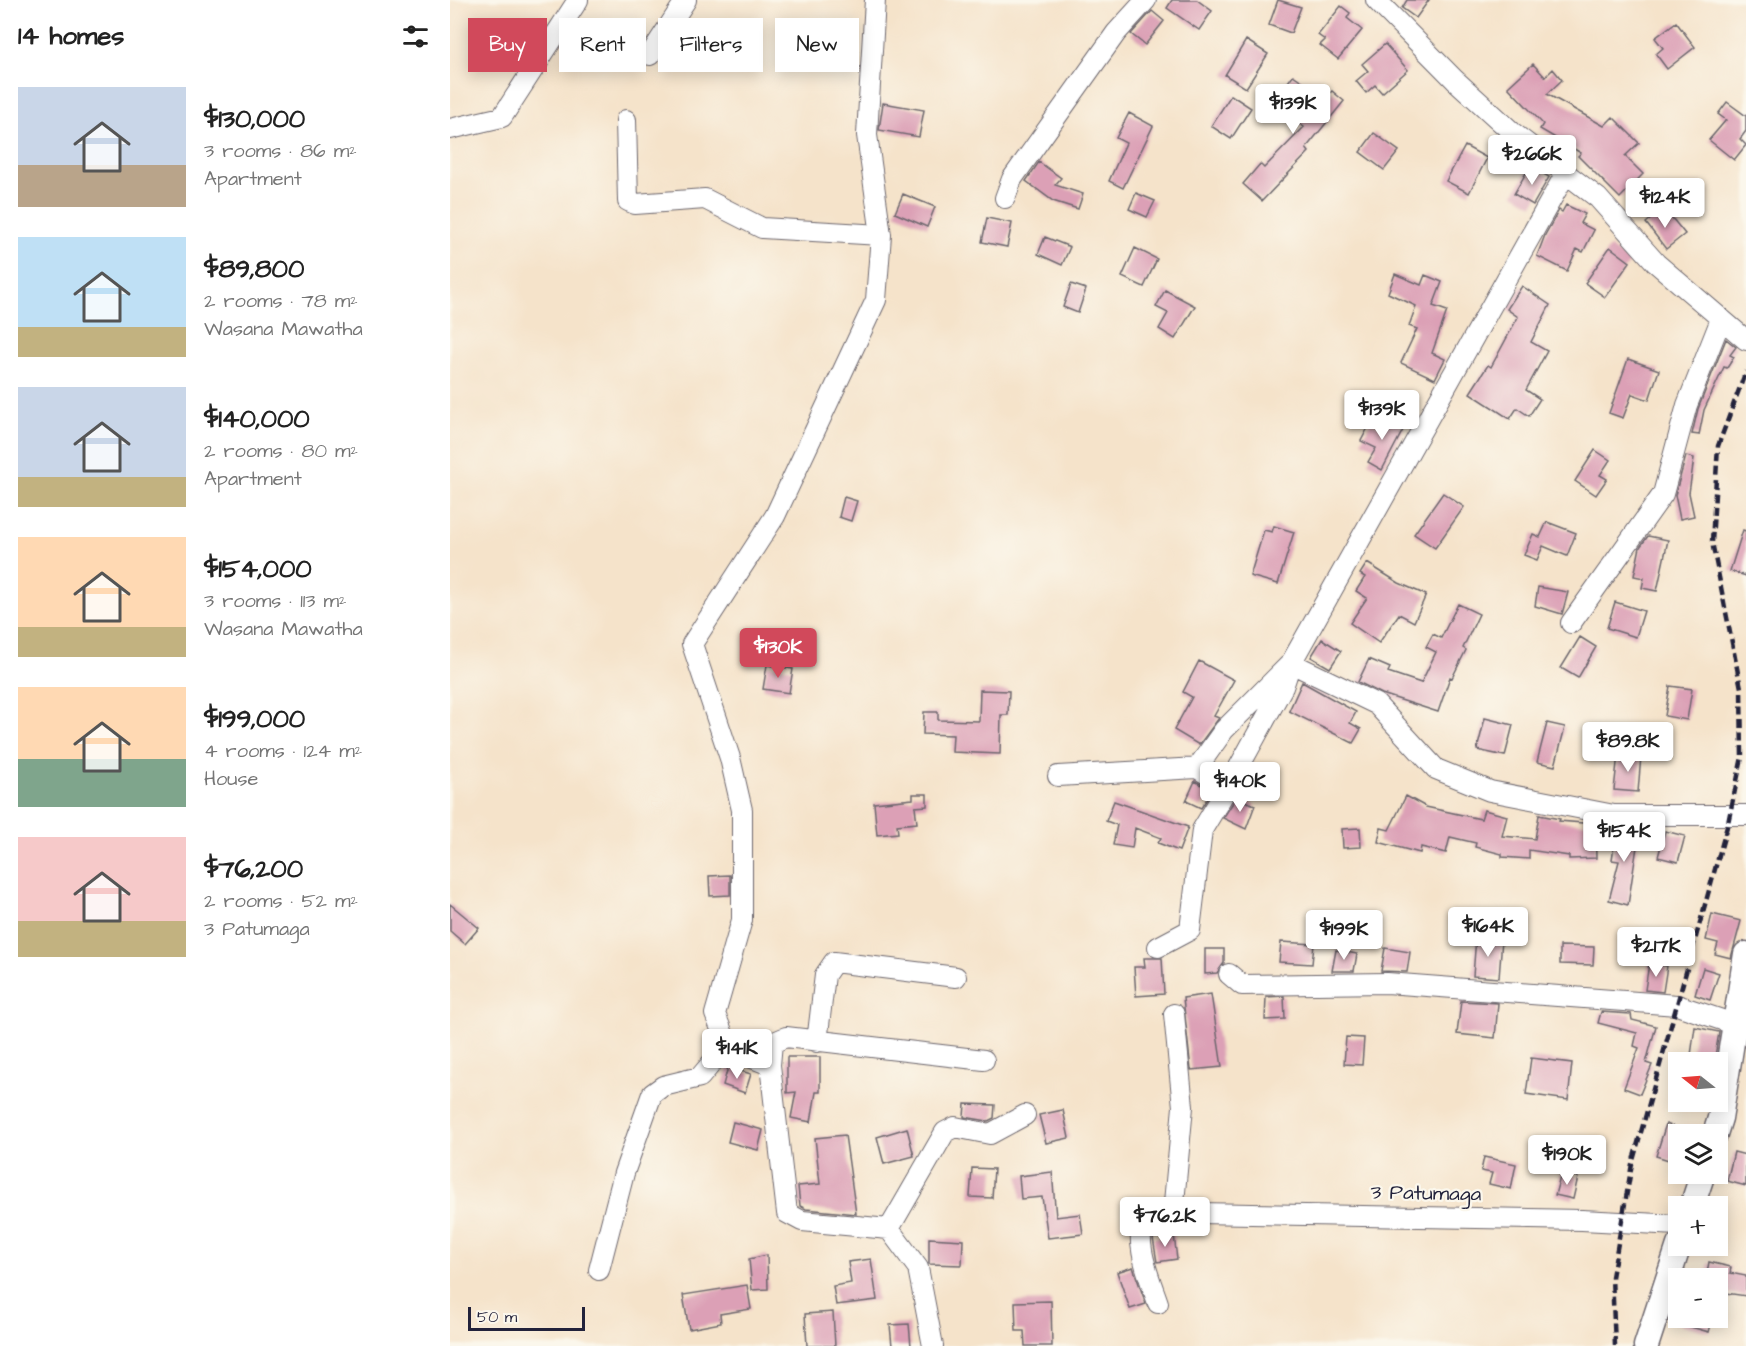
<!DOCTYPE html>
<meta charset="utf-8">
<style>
body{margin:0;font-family:"Architects Daughter",sans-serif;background:#f2f2f2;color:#222;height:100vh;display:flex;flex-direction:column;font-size:22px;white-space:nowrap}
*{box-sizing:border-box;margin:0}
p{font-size:20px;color:#767676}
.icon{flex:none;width:33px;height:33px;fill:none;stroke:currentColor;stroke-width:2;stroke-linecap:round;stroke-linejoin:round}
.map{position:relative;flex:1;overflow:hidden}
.side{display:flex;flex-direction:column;background:#fff;width:450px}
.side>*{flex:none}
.guide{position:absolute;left:18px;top:18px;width:570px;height:54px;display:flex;gap:12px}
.needle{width:39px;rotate:287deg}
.controls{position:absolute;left:1218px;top:1052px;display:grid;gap:12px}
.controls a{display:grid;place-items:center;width:60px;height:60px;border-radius:0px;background:#fff;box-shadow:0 3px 15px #0003;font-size:30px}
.scale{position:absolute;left:18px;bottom:15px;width:117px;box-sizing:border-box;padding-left:6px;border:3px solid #22223b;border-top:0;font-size:16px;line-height:21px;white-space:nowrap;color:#22223b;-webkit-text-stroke:4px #fbf7ec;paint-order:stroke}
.price{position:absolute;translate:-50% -51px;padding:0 14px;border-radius:6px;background:#fff;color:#222;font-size:20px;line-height:39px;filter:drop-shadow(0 2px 3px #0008)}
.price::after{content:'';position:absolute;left:50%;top:36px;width:18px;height:14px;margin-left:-9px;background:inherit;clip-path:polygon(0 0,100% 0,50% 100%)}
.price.current{background:#d1495b;color:#fff}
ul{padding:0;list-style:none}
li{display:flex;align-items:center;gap:18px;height:150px;padding:0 18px}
li span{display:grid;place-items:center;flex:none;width:168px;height:120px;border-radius:0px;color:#555}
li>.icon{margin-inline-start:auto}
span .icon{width:72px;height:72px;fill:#fffc;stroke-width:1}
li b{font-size:26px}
h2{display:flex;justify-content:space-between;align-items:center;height:72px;padding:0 18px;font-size:26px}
.tag{padding:0 21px;border-radius:0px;background:#fff;box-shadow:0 3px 15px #0003;font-size:21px;line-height:54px}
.tag.current{background:#d1495b;color:#fff}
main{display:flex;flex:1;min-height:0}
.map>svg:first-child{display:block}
.building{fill:#dca0b6}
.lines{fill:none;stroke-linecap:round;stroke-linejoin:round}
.minor-casing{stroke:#6c666d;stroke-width:22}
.tertiary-casing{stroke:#6c666d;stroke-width:27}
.minor{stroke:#fff;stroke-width:20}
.tertiary{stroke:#fff;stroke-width:24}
.rail{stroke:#22223b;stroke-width:4.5;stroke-dasharray:9 4.5;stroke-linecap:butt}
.labels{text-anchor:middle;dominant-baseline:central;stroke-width:4.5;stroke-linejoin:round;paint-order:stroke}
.street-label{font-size:21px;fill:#22223b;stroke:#fbf7ec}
</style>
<main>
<section class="side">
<h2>14 homes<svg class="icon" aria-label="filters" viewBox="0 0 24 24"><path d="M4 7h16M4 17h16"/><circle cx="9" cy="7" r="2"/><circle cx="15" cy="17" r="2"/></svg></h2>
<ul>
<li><span style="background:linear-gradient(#c9d6e8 65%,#b9a48a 0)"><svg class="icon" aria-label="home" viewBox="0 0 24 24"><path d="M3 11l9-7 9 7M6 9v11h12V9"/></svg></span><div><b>$130,000</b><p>3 rooms · 86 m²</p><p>Apartment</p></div></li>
<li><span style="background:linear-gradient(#bfe0f5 75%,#c2b280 0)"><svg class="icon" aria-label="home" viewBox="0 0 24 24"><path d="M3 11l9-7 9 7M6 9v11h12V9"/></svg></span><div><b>$89,800</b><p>2 rooms · 78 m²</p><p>Wasana Mawatha</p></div></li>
<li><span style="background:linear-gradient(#c9d6e8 75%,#c2b280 0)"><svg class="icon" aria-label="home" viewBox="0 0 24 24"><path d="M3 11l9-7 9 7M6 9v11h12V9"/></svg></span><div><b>$140,000</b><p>2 rooms · 80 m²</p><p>Apartment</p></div></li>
<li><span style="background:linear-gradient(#ffd9b3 75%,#c2b280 0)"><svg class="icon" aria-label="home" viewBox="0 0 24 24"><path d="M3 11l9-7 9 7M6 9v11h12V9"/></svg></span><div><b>$154,000</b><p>3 rooms · 113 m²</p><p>Wasana Mawatha</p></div></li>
<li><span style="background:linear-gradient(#ffd9b3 60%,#7fa58c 0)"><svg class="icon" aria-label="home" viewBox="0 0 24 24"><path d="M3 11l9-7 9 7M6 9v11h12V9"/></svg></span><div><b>$199,000</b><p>4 rooms · 124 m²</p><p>House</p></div></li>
<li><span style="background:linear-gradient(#f6c9c9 70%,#c2b280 0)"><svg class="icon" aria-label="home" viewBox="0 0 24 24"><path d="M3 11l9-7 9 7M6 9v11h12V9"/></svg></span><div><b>$76,200</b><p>2 rooms · 52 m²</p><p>3 Patumaga</p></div></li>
</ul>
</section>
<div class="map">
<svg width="1296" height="1346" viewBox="0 0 1296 1346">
<rect width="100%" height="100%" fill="#fbf7ec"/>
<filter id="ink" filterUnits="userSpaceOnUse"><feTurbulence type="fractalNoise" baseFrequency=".0167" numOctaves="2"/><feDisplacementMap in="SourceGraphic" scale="12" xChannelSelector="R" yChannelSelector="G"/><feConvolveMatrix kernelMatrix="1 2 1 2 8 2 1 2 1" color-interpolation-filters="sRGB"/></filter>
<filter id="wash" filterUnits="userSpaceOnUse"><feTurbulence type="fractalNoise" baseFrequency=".008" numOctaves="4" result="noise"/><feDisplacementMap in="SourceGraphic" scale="24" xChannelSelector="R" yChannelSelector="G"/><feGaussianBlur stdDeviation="1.35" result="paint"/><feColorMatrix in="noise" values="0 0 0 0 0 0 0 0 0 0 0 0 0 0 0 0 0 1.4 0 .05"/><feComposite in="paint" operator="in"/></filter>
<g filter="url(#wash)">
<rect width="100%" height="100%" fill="#f5e3ca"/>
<g id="blocks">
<path class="building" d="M 722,0 L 747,0 L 762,11 L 749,30 L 717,8 Z
M 828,0 L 851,7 L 841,33 L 819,25 Z
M 957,0 L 979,0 L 966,18 L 952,8 Z
M 891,6 L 900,13 L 897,18 L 912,30 L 888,59 L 870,45 L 875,40 L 868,35 Z
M 702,11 L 714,21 L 695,45 L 681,34 Z
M 1226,22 L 1245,47 L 1217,69 L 1206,54 L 1213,48 L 1205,38 Z
M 796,40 L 818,54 L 796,88 L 775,75 Z
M 935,44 L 958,70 L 932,93 L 925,85 L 916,93 L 906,81 L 918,71 L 912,64 Z
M 1083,64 L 1095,77 L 1103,69 L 1112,80 L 1097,94 L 1154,126 L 1163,117 L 1189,143 L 1175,156 L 1193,174 L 1170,198 L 1128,156 L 1131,153 L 1090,129 L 1093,124 L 1058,87 Z
M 843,75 L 864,89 L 851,106 L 857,113 L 882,91 L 894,101 L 856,148 L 859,152 L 812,201 L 793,184 L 810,164 L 814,168 L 854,127 L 822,105 Z
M 781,95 L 801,108 L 781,139 L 761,126 Z
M 1277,102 L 1296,116 L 1296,131 L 1290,139 L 1296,145 L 1284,160 L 1259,140 L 1276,120 L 1268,114 Z
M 433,103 L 474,110 L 469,137 L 429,130 Z
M 679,113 L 703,126 L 673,188 L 659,181 L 676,143 L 666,138 Z
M 924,133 L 949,151 L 934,170 L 910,152 Z
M 1015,146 L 1037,158 L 1019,193 L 996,181 Z
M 589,162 L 611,178 L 605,185 L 633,194 L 628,209 L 603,201 L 576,181 Z
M 1080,166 L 1099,177 L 1083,205 L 1064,194 Z
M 686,193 L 705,201 L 697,217 L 679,209 Z
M 453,194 L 485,207 L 477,227 L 445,213 Z
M 1116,205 L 1135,214 L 1130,223 L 1144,230 L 1133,252 L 1127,249 L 1117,271 L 1087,256 L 1095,235 L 1109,210 L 1112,212 Z
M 1214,208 L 1235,234 L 1216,249 L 1196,223 Z
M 537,218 L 562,223 L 557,247 L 532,242 Z
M 595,237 L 620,247 L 612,265 L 588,254 Z
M 1160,247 L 1180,262 L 1155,297 L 1135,283 Z
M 685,248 L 707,259 L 694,287 L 672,277 Z
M 945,274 L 971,285 L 975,275 L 992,282 L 983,306 L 997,311 L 982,353 L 995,359 L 985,379 L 951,363 L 967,329 L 959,326 L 966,306 L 938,293 Z
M 621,284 L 636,289 L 628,313 L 613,307 Z
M 1072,286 L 1100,305 L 1081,342 L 1097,351 L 1076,390 L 1090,399 L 1079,416 L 1067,408 L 1060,419 L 1020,393 L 1038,365 L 1041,367 L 1068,317 L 1057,309 Z
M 715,290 L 745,306 L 725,339 L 709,329 L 718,313 L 706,307 Z
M 1276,339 L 1286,347 L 1280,355 L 1284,357 L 1277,368 L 1274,367 L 1254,410 L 1249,435 L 1242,434 L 1248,409 Z
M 1178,359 L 1209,370 L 1199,400 L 1182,394 L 1173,418 L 1159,413 Z
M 935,418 L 954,428 L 932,470 L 918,462 L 926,448 L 911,441 L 921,422 L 931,427 Z
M 1145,450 L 1160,460 L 1150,475 L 1157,479 L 1146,495 L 1125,481 Z
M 1236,456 L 1244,458 L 1239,493 L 1244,516 L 1230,519 L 1225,495 Z
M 993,493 L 1014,507 L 985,548 L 964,534 Z
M 394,497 L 407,501 L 401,521 L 389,517 Z
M 1097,522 L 1126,533 L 1117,556 L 1093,546 L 1087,560 L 1074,555 L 1083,534 L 1090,537 Z
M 824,526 L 844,532 L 828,584 L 800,576 L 814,530 L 822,532 Z
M 1293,530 L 1296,531 L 1296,576 L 1280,571 Z
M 1198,536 L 1218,540 L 1207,591 L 1192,588 L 1194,578 L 1184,576 L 1190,547 Z
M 917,563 L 949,583 L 976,595 L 964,622 L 949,614 L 929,643 L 900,623 L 917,598 L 906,591 L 915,577 L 910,574 Z
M 1088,587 L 1118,592 L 1112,614 L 1085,606 Z
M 1165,602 L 1194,611 L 1186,637 L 1157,628 Z
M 1008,604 L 1029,614 L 1013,648 L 1016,650 L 1002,678 L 1000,677 L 988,712 L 932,694 L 908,682 L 919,659 L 940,668 L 938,672 L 971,683 L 986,652 L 976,647 L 983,634 L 991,638 Z
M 1130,637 L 1146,647 L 1128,678 L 1111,668 Z
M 872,639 L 891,651 L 880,668 L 861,657 Z
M 749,661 L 784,680 L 764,716 L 769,718 L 749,745 L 724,730 L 742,697 L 733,692 Z
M 317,665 L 343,669 L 339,693 L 313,689 Z
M 852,682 L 906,712 L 900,723 L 911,729 L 903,743 L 839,711 Z
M 1220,686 L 1242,689 L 1237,720 L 1215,716 Z
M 530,690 L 559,691 L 558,715 L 551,715 L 550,754 L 502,752 L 503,735 L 473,734 L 474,712 L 488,712 L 488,720 L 529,721 Z
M 1035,718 L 1063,725 L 1055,756 L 1027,750 Z
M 1097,723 L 1115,727 L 1105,766 L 1087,762 Z
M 1168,754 L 1191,756 L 1188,792 L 1164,790 Z
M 745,781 L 762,791 L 751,808 L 736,801 Z
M 463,794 L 477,794 L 477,806 L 465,807 L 467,823 L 447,825 L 448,833 L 427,835 L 424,803 L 463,799 Z
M 956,796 L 976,807 L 1031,819 L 1034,810 L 1057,816 L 1052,836 L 1085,839 L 1089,815 L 1110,819 L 1109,821 L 1145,824 L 1146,858 L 1119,859 L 1119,856 L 1079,850 L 1079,859 L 1052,857 L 1052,854 L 1025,847 L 1026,843 L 1000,837 L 996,853 L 971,847 L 970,853 L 928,842 L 931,828 L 939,830 Z
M 786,798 L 805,805 L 796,829 L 773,818 Z
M 664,801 L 738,827 L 729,851 L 708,843 L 711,838 L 685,828 L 682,848 L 663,845 L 667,825 L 656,821 Z
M 1167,827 L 1190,827 L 1178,905 L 1159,900 L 1169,861 L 1162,860 Z
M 910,828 L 911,847 L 893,848 L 892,829 Z
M 1215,831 L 1235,836 L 1228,862 L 1208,857 Z
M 280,875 L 280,895 L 260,896 L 259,876 Z
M 0,904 L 29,928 L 15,944 L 0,931 Z
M 1262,914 L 1291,921 L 1281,958 L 1265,954 L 1268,943 L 1256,940 Z
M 1026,937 L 1052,939 L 1049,978 L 1023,976 Z
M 831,942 L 864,944 L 862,964 L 829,962 Z
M 1110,946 L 1144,947 L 1143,965 L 1110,964 Z
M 935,948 L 960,952 L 957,972 L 931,971 Z
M 755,949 L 774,949 L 774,963 L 767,973 L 755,974 Z
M 886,950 L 907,954 L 904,971 L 882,971 Z
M 694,958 L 712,958 L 714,994 L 686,996 L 684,967 L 695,967 Z
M 1199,963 L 1217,966 L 1213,992 L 1195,990 Z
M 1253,968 L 1269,973 L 1260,1000 L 1245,995 Z
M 761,994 L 772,1067 L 741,1070 L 733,998 Z
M 834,996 L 835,1019 L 815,1020 L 816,997 Z
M 1011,1001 L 1048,1003 L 1045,1038 L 1007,1034 Z
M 1151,1012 L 1181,1014 L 1182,1020 L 1206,1026 L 1196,1063 L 1202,1065 L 1190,1094 L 1174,1088 L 1189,1048 L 1184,1046 L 1187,1033 L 1148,1023 Z
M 1245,1027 L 1269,1032 L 1264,1062 L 1240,1062 Z
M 896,1037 L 914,1038 L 912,1065 L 894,1064 Z
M 337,1057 L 370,1057 L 370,1092 L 366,1092 L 361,1122 L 341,1118 L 346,1092 L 337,1093 Z
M 1081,1058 L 1122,1063 L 1118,1100 L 1076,1094 Z
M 278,1067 L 301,1074 L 295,1093 L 273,1085 Z
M 515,1104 L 545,1105 L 544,1118 L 538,1121 L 514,1117 Z
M 613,1110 L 619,1138 L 596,1143 L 589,1115 Z
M 283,1122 L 313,1130 L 308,1150 L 278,1142 Z
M 1216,1124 L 1228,1128 L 1228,1163 L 1206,1156 Z
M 457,1128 L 464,1156 L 434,1164 L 427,1137 Z
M 395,1135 L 406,1214 L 356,1209 L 350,1206 L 348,1186 L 370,1184 L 365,1138 Z
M 1284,1152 L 1296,1155 L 1296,1186 L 1277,1181 Z
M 1034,1157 L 1066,1164 L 1061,1189 L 1039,1184 L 1042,1173 L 1031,1171 Z
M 522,1168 L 544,1169 L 542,1198 L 520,1197 Z
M 602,1172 L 606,1217 L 630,1214 L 633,1234 L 598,1238 L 592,1197 L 571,1199 L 569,1176 Z
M 1111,1173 L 1128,1177 L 1123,1199 L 1105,1195 Z
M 724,1235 L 727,1259 L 707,1262 L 703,1238 Z
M 479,1238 L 513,1240 L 512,1265 L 479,1264 Z
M 317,1255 L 318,1289 L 302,1290 L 299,1259 Z
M 421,1259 L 427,1300 L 386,1305 L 383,1286 L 401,1283 L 398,1262 Z
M 1259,1262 L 1281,1267 L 1280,1273 L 1296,1276 L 1296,1296 L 1276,1293 L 1274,1305 L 1268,1305 L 1268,1278 L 1256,1278 Z
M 683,1267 L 696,1304 L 680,1309 L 667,1272 Z
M 297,1285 L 301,1309 L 270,1314 L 271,1323 L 239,1329 L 233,1295 Z
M 1228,1292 L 1228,1317 L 1263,1317 L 1259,1332 L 1219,1321 Z
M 601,1301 L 602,1346 L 575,1346 L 574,1331 L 566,1331 L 565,1302 Z
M 383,1312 L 385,1346 L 357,1346 L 355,1314 Z
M 459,1324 L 461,1346 L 442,1346 L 440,1325 Z"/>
</g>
</g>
<g filter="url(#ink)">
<use href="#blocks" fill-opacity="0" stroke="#6c666d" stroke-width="1.5"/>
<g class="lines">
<defs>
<path id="minor" d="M 926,0 L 1005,80 L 1062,132 L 1148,198 L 1206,263 L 1296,340
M 200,55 L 236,0
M 176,120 L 178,201 L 185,204 L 255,199 L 312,228 L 431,235
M 0,129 L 52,117 L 128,0
M 555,198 L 562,179 L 666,33 L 696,0
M 1121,623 L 1213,494 L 1237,405 L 1271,319
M 608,776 L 747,768
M 778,787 L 833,687 L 841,663 L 926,704 L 986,769 L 1040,791 L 1164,815 L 1296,815
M 708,947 L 740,930 L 752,830 L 778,787 L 747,768 L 774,730 L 841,663 L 1116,173
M 779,974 L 792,985 L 937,983 L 1227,1005 L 1284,1024
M 367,1042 L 375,975 L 384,962 L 506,977
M 320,1065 L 279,1049 L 265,1014 L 292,920 L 292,810 L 280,758 L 242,644 L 325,516 L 426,300 L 431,235 L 417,135 L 425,0
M 723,1213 L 733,1107 L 724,1014
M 439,1229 L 352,1221 L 337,1213 L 320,1065 L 322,1043 L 336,1037 L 534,1060
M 149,1270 L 174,1173 L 202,1094 L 213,1086 L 250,1077 L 276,1046
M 708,1303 C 698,1274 684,1243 694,1212 L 1132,1220 L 1228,1225
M 483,1346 L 468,1268 L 439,1229 L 495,1132 L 505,1127 L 540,1134 L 575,1115"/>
<path id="tertiary" d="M 1265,1134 L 1270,1118 L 1296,954
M 1242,1206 L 1253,1173
M 1196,1346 L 1229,1245"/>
</defs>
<use href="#minor" class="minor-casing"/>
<use href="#tertiary" class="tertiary-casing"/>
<use href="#minor" class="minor"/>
<use href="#tertiary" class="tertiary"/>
<path class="rail" d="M 1165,1346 L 1162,1277 L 1182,1164 L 1278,823 L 1292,757 L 1291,688 L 1262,542 L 1268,446 L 1296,371"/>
</g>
</g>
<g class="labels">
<g class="street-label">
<text transform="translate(976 1193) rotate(1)">3 Patumaga</text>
</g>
</g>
</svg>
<div class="controls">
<a><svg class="needle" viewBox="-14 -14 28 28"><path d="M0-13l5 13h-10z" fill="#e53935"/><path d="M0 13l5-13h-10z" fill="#767676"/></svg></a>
<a><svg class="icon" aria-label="layers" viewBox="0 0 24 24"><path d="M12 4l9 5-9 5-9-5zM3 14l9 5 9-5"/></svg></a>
<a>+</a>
<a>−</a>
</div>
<div class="scale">50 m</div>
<b class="price" style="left:843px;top:135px">$139K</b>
<b class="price" style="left:1082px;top:186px">$266K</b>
<b class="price" style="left:1215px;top:229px">$124K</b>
<b class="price" style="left:932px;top:441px">$139K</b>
<b class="price current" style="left:328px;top:679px">$130K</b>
<b class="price" style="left:1178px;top:773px">$89.8K</b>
<b class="price" style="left:790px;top:813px">$140K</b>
<b class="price" style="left:1174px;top:863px">$154K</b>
<b class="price" style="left:1038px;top:958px">$164K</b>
<b class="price" style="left:894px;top:961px">$199K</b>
<b class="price" style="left:1206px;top:978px">$217K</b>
<b class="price" style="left:287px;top:1080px">$141K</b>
<b class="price" style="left:1117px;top:1186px">$190K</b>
<b class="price" style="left:715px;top:1248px">$76.2K</b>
<div class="guide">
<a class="tag current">Buy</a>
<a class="tag">Rent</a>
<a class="tag">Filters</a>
<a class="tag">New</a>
</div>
</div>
</main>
